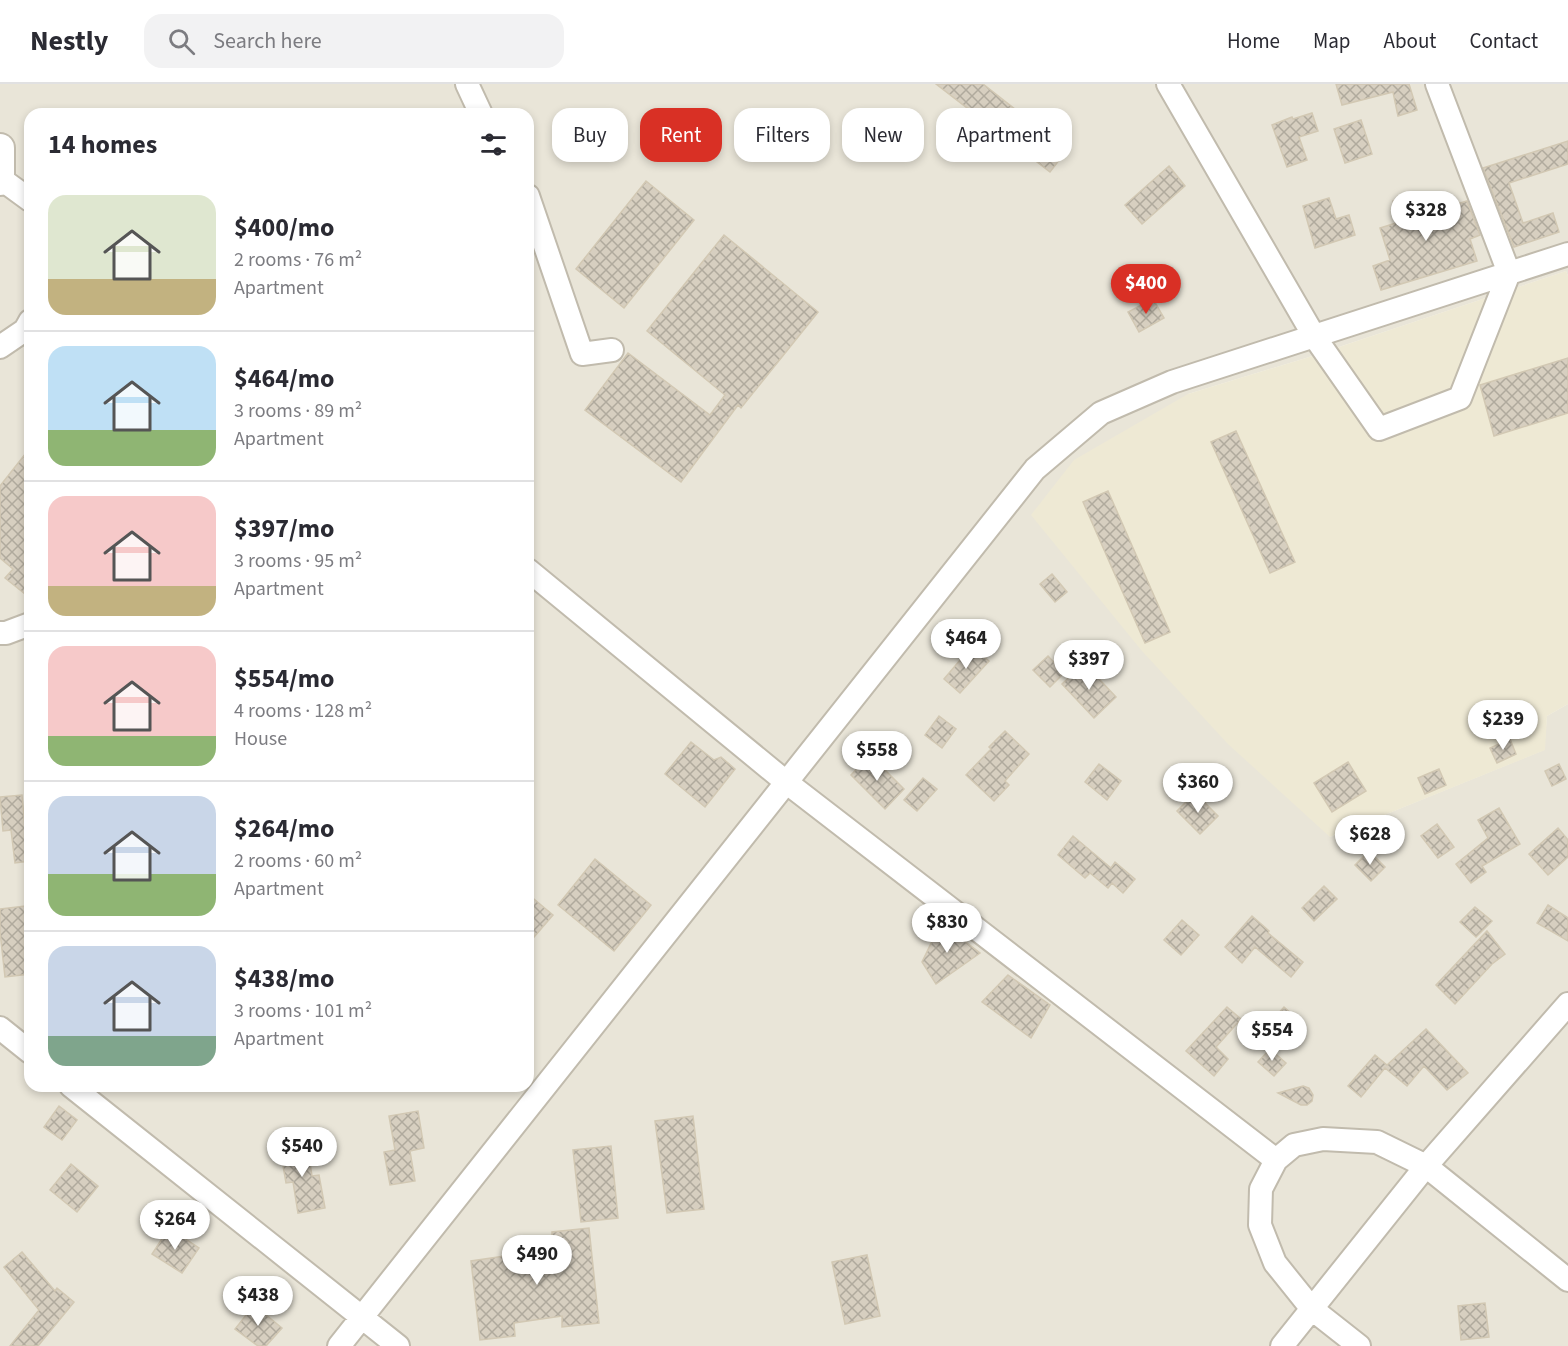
<!DOCTYPE html>
<meta charset="utf-8">
<style>
body{margin:0;font-family:"Source Sans 3",sans-serif;background:#f2f2f3;color:#2b2b33;height:100vh;display:flex;flex-direction:column;font-size:22px;white-space:nowrap}
*{box-sizing:border-box;margin:0}
p{font-size:20px;color:#7c7c81}
.icon{flex:none;width:33px;height:33px;fill:none;stroke:currentColor;stroke-width:2;stroke-linecap:round;stroke-linejoin:round}
.map{position:relative;flex:1;overflow:hidden}
.details{position:absolute;left:24px;top:24px;width:510px;height:984px;display:flex;flex-direction:column;background:#fff;border-radius:18px;box-shadow:0 3px 9px #0003}
.details>*{flex:none}
.banner{position:absolute;left:552px;top:24px;width:570px;height:54px;display:flex;gap:12px}
.price{position:absolute;translate:-50% -51px;padding:0 14px;border-radius:21px;background:#fff;color:#222;font-size:20px;line-height:39px;filter:drop-shadow(0 2px 3px #0008)}
.price::after{content:'';position:absolute;left:50%;top:36px;width:18px;height:14px;margin-left:-9px;background:inherit;clip-path:polygon(0 0,100% 0,50% 100%)}
.price.selected{background:#d93025;color:#fff}
ul{padding:0;list-style:none}
li{display:flex;align-items:center;gap:18px;height:150px;padding:0 24px}
li+li{border-top:2px solid #e1e1e2}
li span{display:grid;place-items:center;flex:none;width:168px;height:120px;border-radius:18px;color:#555}
li>.icon{margin-inline-start:auto}
span .icon{width:72px;height:72px;fill:#fffc;stroke-width:1}
li b{font-size:26px}
h2{display:flex;justify-content:space-between;align-items:center;height:72px;padding:0 24px;font-size:26px}
.chip{padding:0 21px;border-radius:18px;background:#fff;box-shadow:0 3px 9px #0003;font-size:21px;line-height:54px}
.chip.selected{background:#d93025;color:#fff}
header{display:flex;align-items:center;gap:36px;box-sizing:border-box;height:84px;padding:0 30px;background:#fff;border-bottom:2px solid #e1e1e2}
header strong{font-size:28px}
nav{display:flex;gap:33px;margin-inline-start:auto;font-size:21px}
.search{width:420px;height:54px;background:#f2f2f3;display:flex;align-items:center;gap:15px;box-sizing:border-box;padding:0 21px;border-radius:18px;color:#7c7c81;font-size:22px}
.map>svg:first-child{display:block}
.residential{fill:#e9e5d8;fill-rule:evenodd}
.education{fill:#eee9d4}
.building{fill:url(#building-cross-hatch);stroke:#d2c8b3;stroke-width:1.5}
.lines{fill:none;stroke-linecap:round;stroke-linejoin:round}
.minor-casing{stroke:#c1bbad;stroke-width:26}
.tertiary-casing{stroke:#c1bbad;stroke-width:32}
.minor{stroke:#fff;stroke-width:22}
.tertiary{stroke:#fff;stroke-width:28}
</style>
<header>
<strong>Nestly</strong>
<div class="search"><svg class="icon" aria-label="search" viewBox="0 0 24 24"><circle cx="10" cy="10" r="6"/><path d="M15 15l6 6"/></svg>Search here</div>
<nav><a>Home</a><a>Map</a><a>About</a><a>Contact</a></nav>
</header>
<div class="map">
<svg width="1568" height="1262" viewBox="0 0 1568 1262">
<defs>
<pattern id="building-cross-hatch" width="8" height="8" patternUnits="userSpaceOnUse" patternTransform="scale(1.5)"><rect width="8" height="8" fill="#d7cfc0"/><path d="M0 0l8 8M0 8l8-8" fill="none" stroke="#b0aa9d"/></pattern>
</defs>
<rect width="100%" height="100%" fill="#f5f3ea"/>
<path class="residential" d="M 0,0 L 1568,0 L 1568,192 L 1566,187 L 1306,274 L 1188,310 L 1330,753 L 1544,666 L 1547,632 L 1568,620 L 1568,1262 L 0,1262 ZM 30,30 L 528,30 L 528,1002 L 30,1002 Z"/>
<path class="education" d="M 1566,187 L 1568,192 L 1568,620 L 1547,632 L 1545,666 L 1330,753 L 1228,660 L 1142,567 L 1031,431 L 1074,376 L 1188,310 L 1306,274 Z"/>
<path class="building" d="M 936,0 L 983,0 L 1067,66 L 1050,88 Z
M 1336,0 L 1409,0 L 1417,26 L 1398,32 L 1393,8 L 1342,21 Z
M 1312,29 L 1318,47 L 1299,53 L 1307,76 L 1287,83 L 1272,41 L 1292,33 L 1293,35 Z
M 1361,36 L 1372,70 L 1345,79 L 1334,45 Z
M 1568,57 L 1568,80 L 1509,99 L 1523,139 L 1553,129 L 1559,148 L 1514,163 L 1483,84 Z
M 1169,82 L 1185,102 L 1142,140 L 1125,121 Z
M 646,97 L 694,136 L 624,224 L 576,185 Z
M 1416,108 L 1424,130 L 1467,117 L 1480,151 L 1470,155 L 1477,177 L 1381,206 L 1373,182 L 1390,176 L 1380,144 L 1396,139 L 1393,117 Z
M 1329,114 L 1336,135 L 1349,131 L 1355,151 L 1315,164 L 1303,122 Z
M 724,151 L 818,228 L 741,324 L 738,321 L 681,398 L 585,326 L 628,269 L 710,331 L 725,311 L 647,247 Z
M 1153,215 L 1164,234 L 1139,248 L 1128,228 Z
M 1568,274 L 1568,329 L 1494,352 L 1480,301 Z
M 1236,347 L 1295,478 L 1270,489 L 1211,358 Z
M 30,364 L 30,514 L 5,494 L 13,485 L 0,474 L 0,402 Z
M 1108,407 L 1170,548 L 1145,559 L 1083,418 Z
M 1052,490 L 1067,508 L 1055,518 L 1040,500 Z
M 972,562 L 989,577 L 960,609 L 944,595 Z
M 1048,572 L 1064,589 L 1050,603 L 1033,586 Z
M 1084,579 L 1116,613 L 1094,634 L 1062,600 Z
M 939,632 L 956,645 L 942,664 L 925,651 Z
M 1005,647 L 1029,670 L 1005,697 L 1009,701 L 994,717 L 966,691 L 991,665 L 989,663 Z
M 1510,655 L 1516,670 L 1497,679 L 1490,664 Z
M 691,658 L 714,676 L 721,673 L 735,685 L 705,723 L 665,690 Z
M 870,671 L 904,705 L 885,725 L 851,691 Z
M 1348,678 L 1366,707 L 1332,728 L 1314,699 Z
M 1099,680 L 1121,697 L 1107,716 L 1085,698 Z
M 1559,680 L 1566,695 L 1552,702 L 1545,687 Z
M 1439,685 L 1446,701 L 1425,710 L 1418,694 Z
M 923,694 L 937,705 L 917,727 L 904,716 Z
M 1195,709 L 1218,732 L 1200,750 L 1177,727 Z
M 22,711 L 25,744 L 30,743 L 30,777 L 15,779 L 11,746 L 3,747 L 0,713 Z
M 1499,724 L 1520,760 L 1482,782 L 1486,788 L 1471,799 L 1456,780 L 1488,754 L 1478,736 Z
M 1437,740 L 1454,763 L 1438,774 L 1421,752 Z
M 1558,744 L 1568,756 L 1568,773 L 1548,791 L 1529,770 Z
M 1073,752 L 1111,784 L 1115,778 L 1135,795 L 1123,809 L 1112,799 L 1108,804 L 1090,789 L 1085,794 L 1058,771 Z
M 1369,767 L 1385,783 L 1371,797 L 1355,781 Z
M 595,775 L 651,821 L 614,867 L 558,821 Z
M 1324,802 L 1337,815 L 1314,837 L 1302,824 Z
M 528,810 L 553,831 L 528,860 Z
M 1548,821 L 1568,834 L 1568,857 L 1537,839 Z
M 25,822 L 30,856 L 30,890 L 5,893 L 0,848 L 0,825 Z
M 1475,823 L 1492,837 L 1476,853 L 1460,838 Z
M 1252,832 L 1269,847 L 1268,849 L 1303,878 L 1291,893 L 1255,863 L 1242,879 L 1225,863 Z
M 1182,836 L 1199,851 L 1181,871 L 1164,856 Z
M 941,839 L 980,869 L 936,900 L 922,878 Z
M 1487,847 L 1505,870 L 1492,880 L 1455,920 L 1436,901 Z
M 1008,891 L 1050,921 L 1031,954 L 982,918 Z
M 1227,923 L 1241,935 L 1216,963 L 1228,975 L 1214,992 L 1186,967 Z
M 1284,923 L 1305,942 L 1291,959 L 1269,940 Z
M 1426,945 L 1468,989 L 1447,1006 L 1424,982 L 1407,1002 L 1385,984 L 1361,1013 L 1348,1002 L 1375,971 L 1387,981 Z
M 1270,965 L 1286,979 L 1274,992 L 1258,978 Z
M 1303,1002 L 1309,1004 L 1313,1011 L 1312,1017 L 1307,1021 L 1301,1021 L 1278,1009 Z
M 59,1022 L 77,1036 L 62,1056 L 44,1043 Z
M 418,1027 L 424,1064 L 410,1067 L 415,1097 L 390,1101 L 384,1068 L 395,1066 L 389,1032 Z
M 693,1032 L 704,1125 L 667,1129 L 655,1037 Z
M 307,1059 L 312,1092 L 319,1091 L 325,1124 L 298,1129 L 293,1098 L 286,1099 L 280,1064 Z
M 611,1062 L 618,1134 L 581,1138 L 573,1066 Z
M 71,1080 L 98,1102 L 77,1128 L 50,1106 Z
M 169,1144 L 199,1164 L 182,1189 L 152,1170 Z
M 589,1144 L 599,1239 L 562,1243 L 562,1232 L 514,1239 L 515,1252 L 480,1256 L 471,1177 L 552,1165 L 552,1148 Z
M 22,1168 L 55,1207 L 57,1204 L 74,1218 L 38,1262 L 10,1262 L 39,1226 L 4,1183 Z
M 867,1171 L 880,1232 L 845,1240 L 832,1178 Z
M 1485,1219 L 1489,1253 L 1461,1256 L 1458,1222 Z
M 254,1221 L 282,1244 L 266,1262 L 258,1262 L 235,1245 Z"/>
<g class="lines">
<defs>
<path id="minor" d="M 467,0 L 481,30
M 1168,0 L 1314,252 L 1379,345 L 1460,314 L 1509,189 L 1437,0
M 1,95 L 30,116
M 528,112 L 582,270 L 612,266
M 0,263 L 25,246 L 30,237
M 528,486 L 786,698 L 1276,1076
M 0,549 L 6,549 L 30,540
M 0,944 L 30,968
M 71,1002 L 398,1262
M 339,1262 L 1035,385 L 1101,329 L 1172,298 L 1568,170
M 1282,1262 L 1426,1082 L 1568,920
M 1359,1262 L 1312,1225 L 1275,1179 L 1260,1141 L 1261,1105 L 1276,1076 L 1294,1061 L 1323,1055 L 1377,1058 L 1426,1082 L 1568,1196"/>
<path id="tertiary" d="M 0,64 L 0,97"/>
</defs>
<use href="#minor" class="minor-casing"/>
<use href="#tertiary" class="tertiary-casing"/>
<use href="#minor" class="minor"/>
<use href="#tertiary" class="tertiary"/>
</g>
</svg>
<b class="price" style="left:1426px;top:158px">$328</b>
<b class="price selected" style="left:1146px;top:231px">$400</b>
<b class="price" style="left:966px;top:586px">$464</b>
<b class="price" style="left:1089px;top:607px">$397</b>
<b class="price" style="left:1503px;top:667px">$239</b>
<b class="price" style="left:877px;top:698px">$558</b>
<b class="price" style="left:1198px;top:730px">$360</b>
<b class="price" style="left:1370px;top:782px">$628</b>
<b class="price" style="left:947px;top:870px">$830</b>
<b class="price" style="left:1272px;top:978px">$554</b>
<b class="price" style="left:302px;top:1094px">$540</b>
<b class="price" style="left:175px;top:1167px">$264</b>
<b class="price" style="left:537px;top:1202px">$490</b>
<b class="price" style="left:258px;top:1243px">$438</b>
<div class="banner">
<a class="chip">Buy</a>
<a class="chip selected">Rent</a>
<a class="chip">Filters</a>
<a class="chip">New</a>
<a class="chip">Apartment</a>
</div>
<section class="details">
<h2>14 homes<svg class="icon" aria-label="filters" viewBox="0 0 24 24"><path d="M4 7h16M4 17h16"/><circle cx="9" cy="7" r="2"/><circle cx="15" cy="17" r="2"/></svg></h2>
<ul>
<li><span style="background:linear-gradient(#dfe7d0 70%,#c2b280 0)"><svg class="icon" aria-label="home" viewBox="0 0 24 24"><path d="M3 11l9-7 9 7M6 9v11h12V9"/></svg></span><div><b>$400/mo</b><p>2 rooms · 76 m²</p><p>Apartment</p></div></li>
<li><span style="background:linear-gradient(#bfe0f5 70%,#8fb573 0)"><svg class="icon" aria-label="home" viewBox="0 0 24 24"><path d="M3 11l9-7 9 7M6 9v11h12V9"/></svg></span><div><b>$464/mo</b><p>3 rooms · 89 m²</p><p>Apartment</p></div></li>
<li><span style="background:linear-gradient(#f6c9c9 75%,#c2b280 0)"><svg class="icon" aria-label="home" viewBox="0 0 24 24"><path d="M3 11l9-7 9 7M6 9v11h12V9"/></svg></span><div><b>$397/mo</b><p>3 rooms · 95 m²</p><p>Apartment</p></div></li>
<li><span style="background:linear-gradient(#f6c9c9 75%,#8fb573 0)"><svg class="icon" aria-label="home" viewBox="0 0 24 24"><path d="M3 11l9-7 9 7M6 9v11h12V9"/></svg></span><div><b>$554/mo</b><p>4 rooms · 128 m²</p><p>House</p></div></li>
<li><span style="background:linear-gradient(#c9d6e8 65%,#8fb573 0)"><svg class="icon" aria-label="home" viewBox="0 0 24 24"><path d="M3 11l9-7 9 7M6 9v11h12V9"/></svg></span><div><b>$264/mo</b><p>2 rooms · 60 m²</p><p>Apartment</p></div></li>
<li><span style="background:linear-gradient(#c9d6e8 75%,#7fa58c 0)"><svg class="icon" aria-label="home" viewBox="0 0 24 24"><path d="M3 11l9-7 9 7M6 9v11h12V9"/></svg></span><div><b>$438/mo</b><p>3 rooms · 101 m²</p><p>Apartment</p></div></li>
</ul>
</section>
</div>
